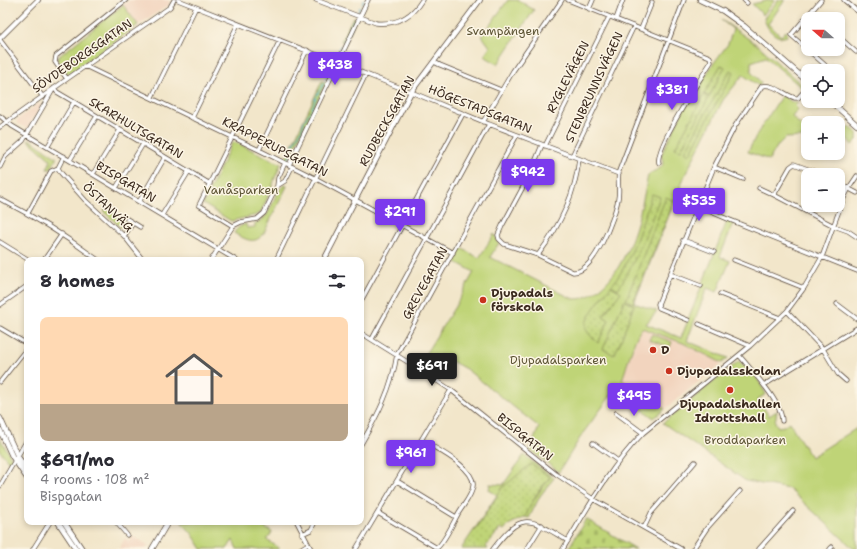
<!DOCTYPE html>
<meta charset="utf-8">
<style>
body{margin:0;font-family:"Shantell Sans",sans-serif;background:#f2f2f3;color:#2b2b33;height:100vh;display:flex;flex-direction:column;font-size:15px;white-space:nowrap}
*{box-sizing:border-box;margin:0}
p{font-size:13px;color:#7c7c81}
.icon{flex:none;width:22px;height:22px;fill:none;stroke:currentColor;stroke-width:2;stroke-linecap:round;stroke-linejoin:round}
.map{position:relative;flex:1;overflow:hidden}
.sheet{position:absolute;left:24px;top:257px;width:340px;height:268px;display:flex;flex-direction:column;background:#fff;border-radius:8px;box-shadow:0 2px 6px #0003}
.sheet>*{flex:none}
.needle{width:26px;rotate:290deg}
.buttons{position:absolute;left:801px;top:12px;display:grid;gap:8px}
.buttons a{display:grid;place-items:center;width:44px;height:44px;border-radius:8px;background:#fff;box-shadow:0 2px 6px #0003;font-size:20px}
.price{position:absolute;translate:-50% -34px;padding:0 9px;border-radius:4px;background:#7c3aed;color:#fff;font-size:13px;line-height:26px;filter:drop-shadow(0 1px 2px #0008)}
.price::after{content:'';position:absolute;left:50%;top:24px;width:12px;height:9px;margin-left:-6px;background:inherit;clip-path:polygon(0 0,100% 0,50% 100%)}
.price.on{background:#222;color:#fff}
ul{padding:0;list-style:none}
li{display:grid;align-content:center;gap:8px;height:212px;padding:0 16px}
li span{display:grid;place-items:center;height:124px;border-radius:8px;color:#555}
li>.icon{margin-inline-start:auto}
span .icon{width:72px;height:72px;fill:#fffc;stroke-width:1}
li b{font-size:17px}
h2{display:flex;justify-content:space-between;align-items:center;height:48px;padding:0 16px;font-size:17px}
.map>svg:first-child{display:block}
.built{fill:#f2d4be}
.green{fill:#bfd477;stroke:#7d7f4a}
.cemetery{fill:url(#cemetery-stones);stroke:#7d7f4a}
.garden{fill:url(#garden-dots);stroke:#7d7f4a}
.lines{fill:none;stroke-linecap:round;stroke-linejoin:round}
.stream{stroke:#57acd3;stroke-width:1}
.street-casing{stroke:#564638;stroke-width:5}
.secondary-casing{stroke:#564638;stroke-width:6}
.street{stroke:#fff;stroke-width:3.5}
.secondary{stroke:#fff;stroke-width:4.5}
.poi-dot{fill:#c8321e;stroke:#fcf5e5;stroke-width:1.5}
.labels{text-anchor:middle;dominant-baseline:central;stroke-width:3;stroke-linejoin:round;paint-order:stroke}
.park-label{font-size:12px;fill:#5c5434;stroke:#fcf5e5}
.street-label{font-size:12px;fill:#3b2a1e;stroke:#fcf5e5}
.poi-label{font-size:12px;font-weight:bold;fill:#3b2a1e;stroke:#fcf5e5;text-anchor:start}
</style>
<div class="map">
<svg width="857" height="549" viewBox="0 0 857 549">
<defs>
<pattern id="cemetery-stones" width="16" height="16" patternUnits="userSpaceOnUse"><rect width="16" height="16" fill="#bfd477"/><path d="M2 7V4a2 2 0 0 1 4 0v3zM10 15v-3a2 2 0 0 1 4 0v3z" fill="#a5b666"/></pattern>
<pattern id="garden-dots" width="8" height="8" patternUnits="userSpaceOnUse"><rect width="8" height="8" fill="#bfd477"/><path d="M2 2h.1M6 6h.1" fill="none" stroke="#a5b666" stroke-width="1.8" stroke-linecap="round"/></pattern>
</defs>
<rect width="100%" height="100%" fill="#fcf5e5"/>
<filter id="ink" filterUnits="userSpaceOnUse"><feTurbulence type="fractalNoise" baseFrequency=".025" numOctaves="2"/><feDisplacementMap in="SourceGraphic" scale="8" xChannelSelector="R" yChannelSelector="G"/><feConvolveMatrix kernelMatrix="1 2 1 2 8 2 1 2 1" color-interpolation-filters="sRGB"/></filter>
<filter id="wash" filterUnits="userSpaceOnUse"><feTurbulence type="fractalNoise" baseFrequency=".012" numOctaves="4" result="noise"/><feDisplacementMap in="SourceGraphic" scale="16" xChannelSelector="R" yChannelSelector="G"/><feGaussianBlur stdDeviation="0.9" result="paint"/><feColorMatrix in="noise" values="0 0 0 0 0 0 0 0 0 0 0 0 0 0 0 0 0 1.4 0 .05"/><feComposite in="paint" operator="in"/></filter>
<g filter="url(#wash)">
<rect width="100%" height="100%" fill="#f2e6ca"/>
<path class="built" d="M 130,0 L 168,0 L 170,2 L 169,5 L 138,25 L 123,5 Z
M 39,103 L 41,106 L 28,128 L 26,128 L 17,123 L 17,120 Z
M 642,328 L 683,343 L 722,363 L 665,409 L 633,386 L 622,380 L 633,348 L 640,330 Z
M 132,536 L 148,545 L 146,549 L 119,549 L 125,538 L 129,542 Z"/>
<path class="green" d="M 508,0 L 518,0 L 534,10 L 498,64 L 484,56 L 490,47 L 482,36 Z
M 770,0 L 775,0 L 763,15 L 752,4 Z
M 778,0 L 785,0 L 768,24 L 781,36 L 786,31 L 787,32 L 787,36 C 776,41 766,28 764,18 Z
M 123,5 L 138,25 L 69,74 L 67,73 L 57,60 L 58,57 Z
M 353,17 L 355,18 L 355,21 L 345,43 L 341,41 Z
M 720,19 L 759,46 L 803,86 L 802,88 L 766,57 L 751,62 L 751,72 L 761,82 L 759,86 L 743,75 L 723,100 L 685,175 L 634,303 L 657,311 L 646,324 L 681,338 L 727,221 L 733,223 L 720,257 L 730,261 L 717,292 L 707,288 L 687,341 L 728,358 L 722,363 L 683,343 L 642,328 C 634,337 627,367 622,380 L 665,409 L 654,418 L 615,390 L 583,433 L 559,472 L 530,450 L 539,427 L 466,369 L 440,355 L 431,372 L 419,364 L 456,305 L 474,272 L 454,261 L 461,248 L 479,258 L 494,234 L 499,243 L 490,257 L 567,296 C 569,297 573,299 576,299 C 584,299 591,295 598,290 C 630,266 641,212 648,175 C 657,168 667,170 661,155 L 685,107 L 713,64 L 728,44 L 733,29 Z
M 322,81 L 326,83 L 290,157 L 287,160 L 286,158 Z
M 782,95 L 792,102 L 798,102 L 795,106 L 798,109 L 792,117 L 808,132 L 808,134 L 805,137 L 785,138 L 778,145 L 769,160 L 748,152 L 757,134 Z
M 849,126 L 857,133 L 857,140 L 852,145 L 843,133 L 848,129 L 847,128 Z
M 29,139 L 56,157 L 56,159 L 51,169 L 47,169 L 51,160 L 28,140 Z
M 235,142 L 281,164 L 274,180 L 273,185 L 262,210 L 257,215 L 231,221 L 203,204 L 232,143 Z
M 284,185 L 287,186 L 264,233 C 255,246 245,239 234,233 C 237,228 240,226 246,224 L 247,228 L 255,227 L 255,223 C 272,219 271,196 284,185 Z
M 106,208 L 126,222 L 122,228 L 125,231 L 104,212 Z
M 652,334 L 672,342 L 670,347 L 649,340 Z
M 739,361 L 758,380 L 766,394 L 758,399 L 769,416 L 777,411 L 775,422 L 778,427 L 784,426 L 789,422 L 811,457 L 857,428 L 857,493 L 855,495 L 857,497 L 857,549 L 854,549 L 789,489 L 746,481 L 663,423 Z
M 0,438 L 12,459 L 9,462 L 0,451 Z
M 524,455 L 554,478 L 540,496 L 529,518 L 525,517 C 531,502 540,490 550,478 L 475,531 L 474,530 L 497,495 L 489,490 L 490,484 L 503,485 Z
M 181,522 L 259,522 L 258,524 L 272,532 L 267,540 L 279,548 L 278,549 L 237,549 L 233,540 L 227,549 L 202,549 L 191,532 Z"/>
<path class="cemetery" d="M 586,519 L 636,549 L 568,549 Z"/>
<path class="garden" d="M 721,65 L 725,67 L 709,97 L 704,94 Z
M 730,70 L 734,72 L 713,109 L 690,154 L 685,152 L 701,121 Z
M 704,95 L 709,97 L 681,150 L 675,148 Z
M 652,194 L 660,197 C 648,229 637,260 618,289 L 611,286 C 631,264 642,222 652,194 Z
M 666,197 L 674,201 L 633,303 L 626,300 Z
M 611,286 L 621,292 L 603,316 L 609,320 L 598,343 C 594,339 588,334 586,329 C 582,320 605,294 611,286 Z
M 624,301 L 634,305 L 620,343 L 614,355 L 603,349 Z
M 531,464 L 550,477 L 536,495 L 525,517 L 508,525 L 504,530 L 501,528 L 486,546 L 488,549 L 461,549 L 474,530 L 475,531 L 502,488 Z"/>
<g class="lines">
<path class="stream" d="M 362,4 L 364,0
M 357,13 L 360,7
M 343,41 L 349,33 L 353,20
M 337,55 L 341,45
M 325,80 L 328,73 L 331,68
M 317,95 L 324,83
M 289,159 L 294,142 L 302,130 L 304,121 L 312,109 L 316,97"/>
</g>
</g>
<g filter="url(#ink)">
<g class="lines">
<defs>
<path id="street" d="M 178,0 L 411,92 L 489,124 L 619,174
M 316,0 L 376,23 C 396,25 411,18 422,0
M 568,0 L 710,57 L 711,62 C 701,78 654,148 659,163
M 744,0 L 747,3
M 844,0 L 857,11
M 589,9 L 593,0
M 811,12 L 819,19
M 616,19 L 623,0
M 641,29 L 652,2
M 838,36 L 856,52
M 0,40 L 43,97
M 434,62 L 440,65 L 501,90
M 85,66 L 259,150 L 315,178 L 453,253
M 820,71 L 825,65 L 791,35 L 821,0
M 67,79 L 55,62 L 56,56 L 126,0
M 152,97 L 196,7
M 0,116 L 12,126 L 236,260
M 192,118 L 238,24
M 483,122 L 513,71 L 562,0
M 0,127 L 67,79 L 170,7 L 174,0
M 542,145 L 530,174 L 502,226 L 498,235 L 499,239 L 504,244 L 538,255 L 573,272 C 594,273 615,217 618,199 C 620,190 617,180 619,171 L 684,0
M 48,146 L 74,102
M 545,146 L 609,17
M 259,150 L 307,50
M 572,156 L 634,26
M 70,160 L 97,116
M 289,165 L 368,0
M 0,167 L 5,157 L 23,141 L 54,88 L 57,92 L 74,102 L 210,184
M 714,167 L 743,179
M 58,168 L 61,173 L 85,200 L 124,236 L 143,260
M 93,174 L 120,130
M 824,175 L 794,164 L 790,167 L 774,195 L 834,226 L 848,231 L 857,237
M 838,183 L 857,193
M 277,186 L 285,181 L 292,167
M 116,188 L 143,144
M 759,188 L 774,195
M 0,199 C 35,217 67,237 98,260
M 139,202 L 165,157
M 697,206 L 730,220 L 857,271
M 28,213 L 51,171 L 58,168 L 64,156
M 162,215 L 189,171
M 127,219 L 140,227
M 233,226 L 199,205 L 280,40
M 124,236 L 133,223
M 683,240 L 714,252
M 0,242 L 29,260
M 538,255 C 560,226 575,196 579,159
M 44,260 L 62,234
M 211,260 L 233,226 L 241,222 L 257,219 L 264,213 L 277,186 L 278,178 L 285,163
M 276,260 L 366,74
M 734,260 L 804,288
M 670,274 L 701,286
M 720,294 L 780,318
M 361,301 L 463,114
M 837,304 L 857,319
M 0,305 L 27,286
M 787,311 L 823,349 L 838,374 L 846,381
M 688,320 L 659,308 L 658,304 L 714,167 L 735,126 L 762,86 C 773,83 785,95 795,98 L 798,98 L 808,87
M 699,324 L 750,346
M 0,328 L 27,344
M 361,333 L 422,371 L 451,390 L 556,474 L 593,499 L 681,549
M 372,339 L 489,124
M 739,355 C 751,370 782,402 782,421
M 0,382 L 27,348
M 764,385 L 857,328
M 616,413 L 643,433
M 593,443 L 618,461
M 361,444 C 378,415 392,388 397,354 L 517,135
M 397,481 L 456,517
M 0,486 L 27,440
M 378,513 L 437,548 C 445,541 453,523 458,514 C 463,505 472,496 473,486 C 476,468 436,449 422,440
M 116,522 L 127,535
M 297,522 L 311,549
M 644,528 L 651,513 L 695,462
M 302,534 L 311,530 L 315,522
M 33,549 L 50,522
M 300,549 L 308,544
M 356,549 L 451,390
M 493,549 C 523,510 529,518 568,541
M 527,549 L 542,525
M 563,549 C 587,509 610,467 643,433 L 750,346 L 787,311 L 804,288 L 822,257 L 843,200 L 849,188 L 857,176
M 693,549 L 707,528 L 740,491
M 759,549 L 793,511
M 830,549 L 832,547"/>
<path id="secondary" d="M 700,0 L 723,11 L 744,26 L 808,82
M 0,38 L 38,0
M 830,101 L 857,125
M 324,260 L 411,92 L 480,0
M 0,418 L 18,457 L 27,470
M 0,430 L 12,456 L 27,478
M 58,522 L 76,549
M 64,522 L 82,549
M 152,549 L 168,522"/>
</defs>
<use href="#street" class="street-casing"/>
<use href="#secondary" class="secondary-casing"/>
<use href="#street" class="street"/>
<use href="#secondary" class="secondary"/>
</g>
</g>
<g class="poi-dot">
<circle cx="483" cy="300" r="4"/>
<circle cx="653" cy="350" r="4"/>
<circle cx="669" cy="371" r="4"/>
<circle cx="730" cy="390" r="4"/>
</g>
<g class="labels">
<g class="park-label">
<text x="503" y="31">Svampängen</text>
<text x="241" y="190">Vanåsparken</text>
<text x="558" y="360">Djupadalsparken</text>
<text x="745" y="440">Broddaparken</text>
</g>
<g class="street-label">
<text transform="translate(82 56) rotate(-35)">SÖVDEBORGSGATAN</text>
<text transform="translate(568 77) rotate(-63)">RYGLEVÄGEN</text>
<text transform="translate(594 87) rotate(-65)">STENBRUNNSVÄGEN</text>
<text transform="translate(480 109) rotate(22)">HÖGESTADSGATAN</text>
<text transform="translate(387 121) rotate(-61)">RUDBECKSGATAN</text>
<text transform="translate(136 128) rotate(31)">SKARHULTSGATAN</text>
<text transform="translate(275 147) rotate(27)">KRAPPERUPSGATAN</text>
<text transform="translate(126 182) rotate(31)">BISPGATAN</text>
<text transform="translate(108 207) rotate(44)">ÖSTANVÄG</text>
<text transform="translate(425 283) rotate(-61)">GREVEGATAN</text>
<text transform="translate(525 437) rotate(39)">BISPGATAN</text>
</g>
<g class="poi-label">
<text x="491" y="293">Djupadals<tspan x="491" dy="14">förskola</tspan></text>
<text x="661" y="350">D</text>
<text x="677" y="371">Djupadalsskolan</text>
<text x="730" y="404" text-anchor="middle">Djupadalshallen<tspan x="730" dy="14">Idrottshall</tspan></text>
</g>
</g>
</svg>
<div class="buttons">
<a><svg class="needle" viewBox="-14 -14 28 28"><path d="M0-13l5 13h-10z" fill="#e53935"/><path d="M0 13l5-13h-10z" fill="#7c7c81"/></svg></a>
<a><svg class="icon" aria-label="locate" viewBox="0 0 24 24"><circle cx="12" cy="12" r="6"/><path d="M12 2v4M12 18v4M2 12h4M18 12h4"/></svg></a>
<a>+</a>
<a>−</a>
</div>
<b class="price" style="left:335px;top:86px">$438</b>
<b class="price" style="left:672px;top:111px">$381</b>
<b class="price" style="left:528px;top:193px">$942</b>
<b class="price" style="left:699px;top:222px">$535</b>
<b class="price" style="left:400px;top:233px">$291</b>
<b class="price on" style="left:432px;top:387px">$691</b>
<b class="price" style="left:634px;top:417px">$495</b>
<b class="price" style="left:411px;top:474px">$961</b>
<section class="sheet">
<h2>8 homes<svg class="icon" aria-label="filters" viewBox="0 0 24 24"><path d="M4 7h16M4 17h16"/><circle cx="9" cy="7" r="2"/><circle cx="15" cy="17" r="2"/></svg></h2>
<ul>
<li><span style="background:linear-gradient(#ffd9b3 70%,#b9a48a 0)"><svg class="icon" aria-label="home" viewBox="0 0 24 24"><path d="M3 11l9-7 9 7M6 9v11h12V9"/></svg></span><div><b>$691/mo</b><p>4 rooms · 108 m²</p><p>Bispgatan</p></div></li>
</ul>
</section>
</div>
